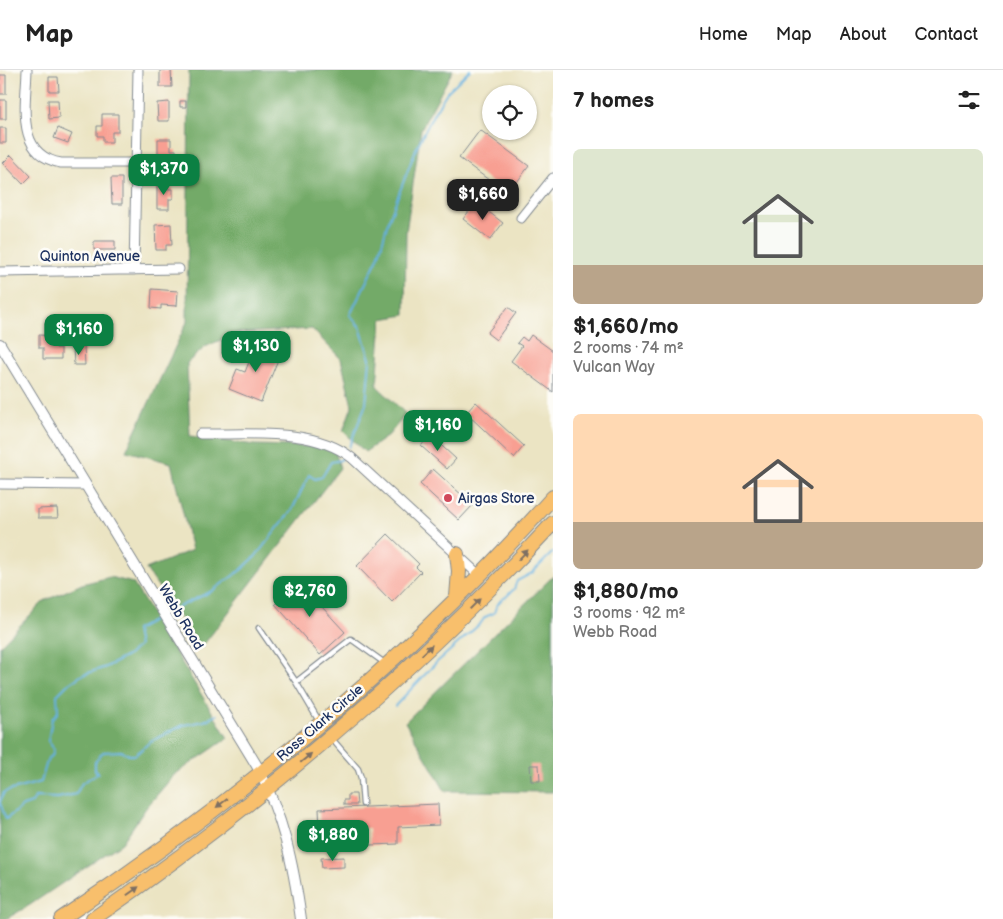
<!DOCTYPE html>
<meta charset="utf-8">
<style>
body{margin:0;font-family:"Balsamiq Sans",sans-serif;background:#f6f6f6;color:#222;height:100vh;display:flex;flex-direction:column;font-size:19px;white-space:nowrap}
*{box-sizing:border-box;margin:0}
p{font-size:16px;color:#767676}
.icon{flex:none;width:28px;height:28px;fill:none;stroke:currentColor;stroke-width:2;stroke-linecap:round;stroke-linejoin:round}
.map{position:relative;flex:1;overflow:hidden}
.drawer{display:flex;flex-direction:column;background:#fff;width:450px}
.drawer>*{flex:none}
.fabs{position:absolute;left:482px;top:15px;display:grid;gap:10px}
.fabs a{display:grid;place-items:center;width:55px;height:55px;border-radius:50%;background:#fff;box-shadow:0 1px 4px #0004;font-size:25px}
.price{position:absolute;translate:-50% -42px;padding:0 11px;border-radius:10px;background:#0b8043;color:#fff;font-size:16px;line-height:32px;filter:drop-shadow(0 1px 2px #0008)}
.price::after{content:'';position:absolute;left:50%;top:30px;width:15px;height:11px;margin-left:-8px;background:inherit;clip-path:polygon(0 0,100% 0,50% 100%)}
.price.on{background:#222;color:#fff}
ul{padding:0;list-style:none}
li{display:grid;align-content:center;gap:10px;height:265px;padding:0 20px}
li span{display:grid;place-items:center;height:155px;border-radius:8px;color:#555}
li>.icon{margin-inline-start:auto}
span .icon{width:90px;height:90px;fill:#fffc;stroke-width:1}
li b{font-size:21px}
h2{display:flex;justify-content:space-between;align-items:center;height:60px;padding:0 20px;font-size:21px}
header{display:flex;align-items:center;gap:30px;box-sizing:border-box;height:70px;padding:0 25px;background:#fff;border-bottom:1px solid #e0e0e0}
header strong{font-size:24px}
nav{display:flex;gap:28px;margin-inline-start:auto;font-size:18px}
main{display:flex;flex:1;min-height:0}
.map>svg:first-child{display:block}
.forest{fill:#73aa67;stroke:#476c62}
.lines{fill:none;stroke-linecap:round;stroke-linejoin:round}
.stream{stroke:#65b1df;stroke-width:2}
.building{fill:#f89f92}
.service-casing{stroke:#838a90;stroke-width:7}
.minor-casing{stroke:#838a90;stroke-width:11}
.tertiary-casing{stroke:#838a90;stroke-width:12}
.trunk-casing{stroke:#838a90;stroke-width:16}
.service{stroke:#fff;stroke-width:4.5}
.minor{stroke:#fff;stroke-width:9}
.tertiary{stroke:#fff;stroke-width:10}
.trunk{stroke:#f8bf6c;stroke-width:14}
.oneway{fill:#7e7064}
.poi-dot{fill:#d1495b;stroke:#fdfcf7;stroke-width:2}
.labels{text-anchor:middle;dominant-baseline:central;stroke-width:5;stroke-linejoin:round;paint-order:stroke}
.street-label{font-size:14px;fill:#1b2f5e;stroke:#fdfcf7}
.poi-label{font-size:14px;fill:#1b2f5e;stroke:#fdfcf7;text-anchor:start}
</style>
<header>
<strong>Map</strong>
<nav><a>Home</a><a>Map</a><a>About</a><a>Contact</a></nav>
</header>
<main>
<div class="map">
<svg width="553" height="849" viewBox="0 0 553 849">
<rect width="100%" height="100%" fill="#fdfcf7"/>
<filter id="ink" filterUnits="userSpaceOnUse"><feTurbulence type="fractalNoise" baseFrequency=".02" numOctaves="2"/><feDisplacementMap in="SourceGraphic" scale="10" xChannelSelector="R" yChannelSelector="G"/><feConvolveMatrix kernelMatrix="1 2 1 2 8 2 1 2 1" color-interpolation-filters="sRGB"/></filter>
<filter id="wash" filterUnits="userSpaceOnUse"><feTurbulence type="fractalNoise" baseFrequency=".0096" numOctaves="4" result="noise"/><feDisplacementMap in="SourceGraphic" scale="20" xChannelSelector="R" yChannelSelector="G"/><feGaussianBlur stdDeviation="1.12" result="paint"/><feColorMatrix in="noise" values="0 0 0 0 0 0 0 0 0 0 0 0 0 0 0 0 0 1.4 0 .05"/><feComposite in="paint" operator="in"/></filter>
<g filter="url(#wash)">
<rect width="100%" height="100%" fill="#ebe4c3"/>
<path class="forest" d="M 189,0 L 453,0 L 421,59 L 406,162 L 405,245 L 382,249 L 377,316 L 406,344 L 388,366 L 365,382 L 343,361 L 352,336 L 341,289 L 312,259 L 237,263 L 205,277 L 187,293 L 190,366 L 255,375 L 334,377 L 340,398 L 201,578 L 146,499 L 192,480 L 171,393 L 126,381 L 187,252 Z
M 553,506 L 553,722 L 445,721 L 405,652 Z
M 110,507 L 133,513 L 228,668 L 174,705 L 146,738 L 122,773 L 30,835 L 6,849 L 0,849 L 0,576 L 44,531 L 82,514 Z"/>
<g class="lines">
<path class="stream" d="M 349,377 L 366,334 L 370,289 L 360,257 L 350,245 L 378,188 L 388,152 L 416,79 L 434,43 L 447,22 L 470,0
M 170,541 L 212,521 L 241,500 L 255,487 L 292,440 L 309,405 L 315,409 L 322,407 L 331,392 L 341,390 L 342,388
M 395,636 L 436,593 L 481,553 L 485,547 L 494,543 L 496,537 L 500,531 L 507,526 L 514,519 L 517,511 L 532,503 L 553,482
M 0,732 L 4,722 L 41,712 L 48,688 L 52,686 L 54,679 L 48,671 L 52,649 L 58,642 L 57,625 L 67,615 L 82,605 L 106,597 L 127,586 L 139,576 L 136,560 L 158,548
M 0,733 L 6,749 L 23,736 L 32,733 L 35,727 L 58,728 L 76,724 L 82,713 L 98,703 L 95,700 L 95,692 L 103,682 L 121,681 L 129,685 L 135,685 L 150,672 L 175,659 L 184,655 L 204,651 L 217,645"/>
</g>
<g id="blocks">
<path class="building" d="M 160,0 L 171,0 L 172,17 L 160,17 Z
M 0,5 L 6,5 L 6,24 L 0,24 Z
M 49,7 L 58,7 L 59,21 L 49,21 Z
M 0,30 L 6,30 L 6,49 L 0,49 Z
M 48,30 L 58,30 L 59,48 L 49,49 Z
M 180,31 L 186,31 L 186,37 L 180,37 Z
M 169,32 L 169,51 L 158,51 L 157,33 Z
M 102,44 L 118,44 L 118,62 L 112,62 L 112,72 L 103,72 L 103,66 L 97,66 L 97,56 L 102,56 Z
M 0,58 L 6,58 L 6,73 L 0,73 Z
M 58,58 L 72,64 L 68,73 L 54,68 Z
M 480,60 L 529,96 L 508,124 L 459,88 Z
M 158,69 L 171,69 L 171,80 L 176,80 L 176,91 L 158,92 Z
M 11,85 L 31,106 L 23,114 L 3,93 Z
M 111,108 L 122,108 L 122,134 L 112,134 Z
M 157,112 L 168,112 L 168,119 L 173,119 L 173,129 L 169,129 L 169,139 L 157,139 Z
M 476,132 L 503,153 L 490,170 L 463,149 Z
M 171,154 L 172,175 L 166,175 L 166,180 L 156,180 L 155,155 Z
M 94,171 L 115,171 L 115,180 L 94,180 Z
M 152,219 L 178,221 L 177,236 L 161,235 L 161,239 L 151,238 Z
M 508,237 L 516,243 L 496,270 L 487,263 Z
M 39,265 L 56,266 L 56,278 L 61,278 L 61,289 L 43,289 L 43,278 L 39,278 Z
M 531,265 L 553,281 L 553,322 L 511,291 L 522,276 L 517,273 L 522,267 L 527,271 Z
M 257,272 L 281,282 L 261,332 L 229,319 L 237,299 L 245,302 Z
M 73,276 L 84,276 L 85,295 L 74,295 Z
M 476,332 L 524,376 L 514,388 L 466,343 Z
M 430,365 L 456,389 L 447,399 L 421,376 Z
M 433,399 L 473,435 L 459,450 L 420,414 Z
M 57,438 L 58,448 L 38,448 L 38,439 Z
M 388,464 L 419,494 L 416,497 L 421,502 L 392,532 L 357,496 Z
M 299,512 L 345,562 L 320,585 L 275,534 Z
M 530,695 L 539,695 L 540,711 L 531,711 Z
M 348,724 L 356,724 L 357,735 L 344,735 L 344,730 L 348,730 Z
M 438,734 L 439,755 L 398,757 L 398,774 L 370,775 L 369,758 L 320,760 L 319,739 Z
M 344,787 L 344,797 L 322,798 L 321,788 Z"/>
</g>
</g>
<g filter="url(#ink)">
<use href="#blocks" fill-opacity="0" stroke="#838a90" stroke-width="1"/>
<g class="lines">
<defs>
<path id="service" d="M 259,558 L 296,612 L 319,651
M 296,612 L 351,569 L 386,594
M 332,669 L 358,699 L 361,708 L 363,734"/>
<path id="minor" d="M 27,0 C 26,34 15,85 61,93 L 136,93
M 521,148 L 553,108
M 134,200 L 138,0
M 0,202 L 179,199
M 200,364 C 248,365 313,357 352,388 L 479,505
M 0,414 L 85,415"/>
<path id="tertiary" d="M 0,274 L 257,696 C 283,747 293,792 301,849"/>
<path id="trunk" d="M 457,527 L 459,501 L 457,484
M 61,849 C 241,729 409,588 553,427
M 93,849 C 260,733 415,602 553,453"/>
</defs>
<use href="#service" class="service-casing"/>
<use href="#minor" class="minor-casing"/>
<use href="#tertiary" class="tertiary-casing"/>
<use href="#trunk" class="trunk-casing"/>
<use href="#service" class="service"/>
<use href="#minor" class="minor"/>
<use href="#tertiary" class="tertiary"/>
<use href="#trunk" class="trunk"/>
</g>
<defs><path id="oneway-solid" d="M-6-.8H1V-3.2L6.5 0L1 3.2V.8H-6Z" transform="scale(1.25)"/></defs>
<g class="oneway">
<use href="#oneway-solid" transform="translate(523 485) rotate(-46)"/>
<use href="#oneway-solid" transform="translate(475 534) rotate(-45)"/>
<use href="#oneway-solid" transform="translate(427 580) rotate(-44)"/>
<use href="#oneway-solid" transform="translate(306 688) rotate(-40)"/>
<use href="#oneway-solid" transform="translate(222 733) rotate(143)"/>
<use href="#oneway-solid" transform="translate(133 821) rotate(-35)"/>
</g>
</g>
<circle class="poi-dot" cx="448" cy="428" r="5"/>
<g class="labels">
<g class="street-label">
<text x="90" y="186">Quinton Avenue</text>
<text transform="translate(181 547) rotate(59)">Webb Road</text>
<text transform="translate(320 653) rotate(-41)">Ross Clark Circle</text>
</g>
<g class="poi-label">
<text x="458" y="428">Airgas Store</text>
</g>
</g>
</svg>
<div class="fabs">
<a><svg class="icon" aria-label="locate" viewBox="0 0 24 24"><circle cx="12" cy="12" r="6"/><path d="M12 2v4M12 18v4M2 12h4M18 12h4"/></svg></a>
</div>
<b class="price" style="left:164px;top:126px">$1,370</b>
<b class="price on" style="left:483px;top:151px">$1,660</b>
<b class="price" style="left:79px;top:286px">$1,160</b>
<b class="price" style="left:256px;top:303px">$1,130</b>
<b class="price" style="left:438px;top:382px">$1,160</b>
<b class="price" style="left:310px;top:548px">$2,760</b>
<b class="price" style="left:333px;top:792px">$1,880</b>
</div>
<section class="drawer">
<h2>7 homes<svg class="icon" aria-label="filters" viewBox="0 0 24 24"><path d="M4 7h16M4 17h16"/><circle cx="9" cy="7" r="2"/><circle cx="15" cy="17" r="2"/></svg></h2>
<ul>
<li><span style="background:linear-gradient(#dfe7d0 75%,#b9a48a 0)"><svg class="icon" aria-label="home" viewBox="0 0 24 24"><path d="M3 11l9-7 9 7M6 9v11h12V9"/></svg></span><div><b>$1,660/mo</b><p>2 rooms · 74 m²</p><p>Vulcan Way</p></div></li>
<li><span style="background:linear-gradient(#ffd9b3 70%,#b9a48a 0)"><svg class="icon" aria-label="home" viewBox="0 0 24 24"><path d="M3 11l9-7 9 7M6 9v11h12V9"/></svg></span><div><b>$1,880/mo</b><p>3 rooms · 92 m²</p><p>Webb Road</p></div></li>
</ul>
</section>
</main>
